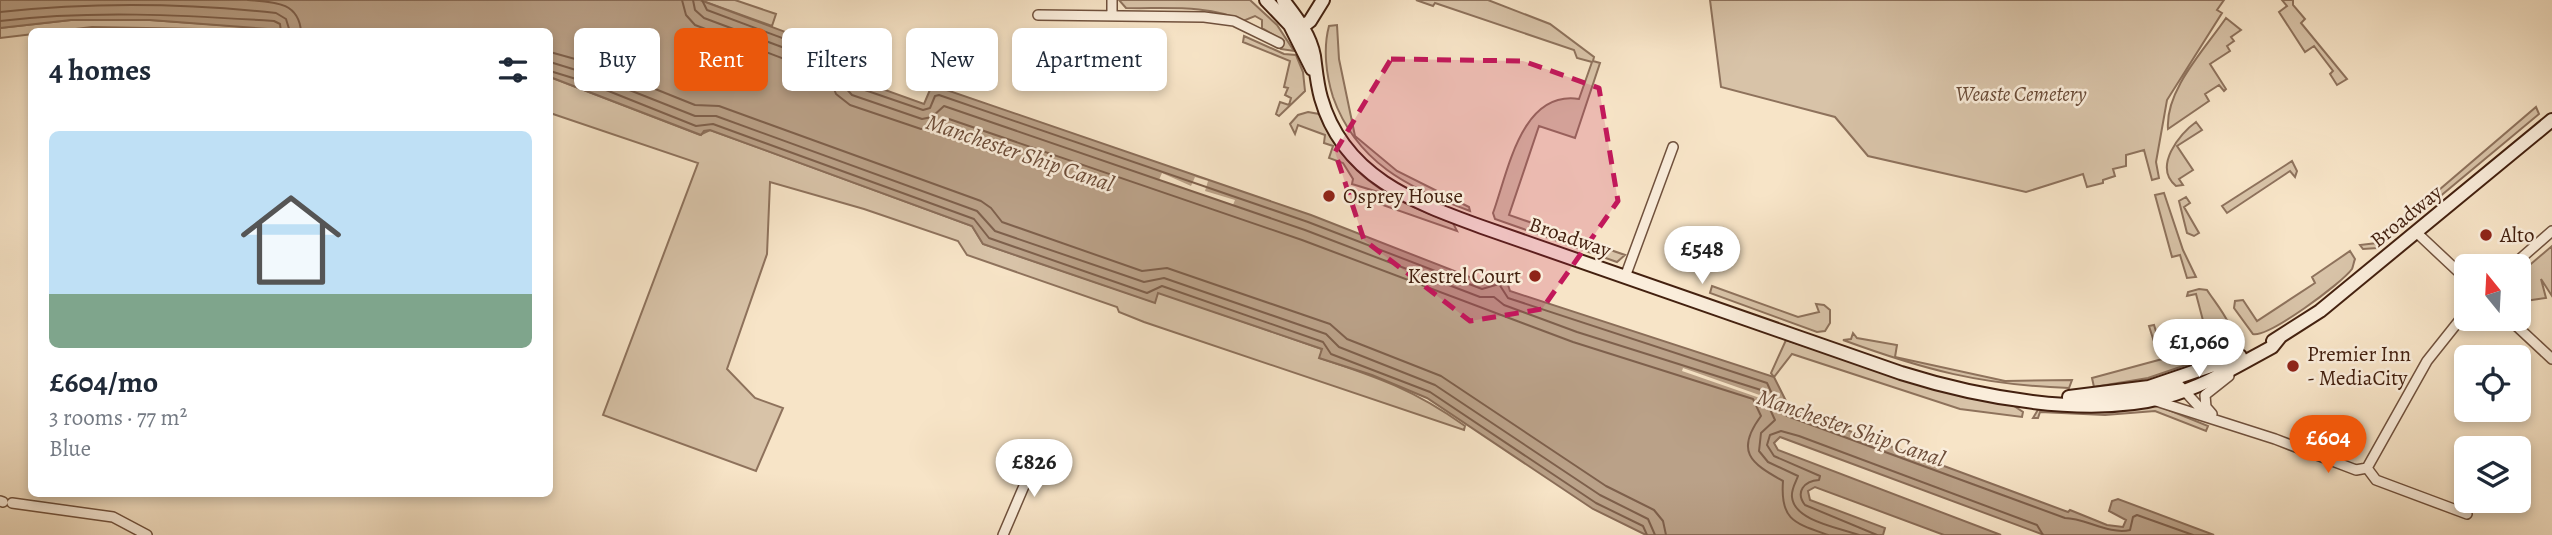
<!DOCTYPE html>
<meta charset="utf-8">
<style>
body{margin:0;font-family:Alegreya,serif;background:#f2f2f3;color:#1f2937;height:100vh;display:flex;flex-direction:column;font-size:26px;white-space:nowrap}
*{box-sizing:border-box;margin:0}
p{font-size:23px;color:#747a83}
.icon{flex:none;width:38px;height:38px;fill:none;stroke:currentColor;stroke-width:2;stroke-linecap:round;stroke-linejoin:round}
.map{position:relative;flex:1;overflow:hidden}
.sheet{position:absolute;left:28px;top:28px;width:525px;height:469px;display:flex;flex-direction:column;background:#fff;border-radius:10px;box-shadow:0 4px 10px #0003}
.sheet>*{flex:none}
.top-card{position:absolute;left:574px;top:28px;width:665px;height:63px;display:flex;gap:14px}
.needle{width:46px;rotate:342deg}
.buttons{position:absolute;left:2454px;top:254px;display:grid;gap:14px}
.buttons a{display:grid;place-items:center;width:77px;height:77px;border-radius:10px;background:#fff;box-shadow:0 4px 10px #0003;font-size:35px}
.price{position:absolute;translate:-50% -60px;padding:0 16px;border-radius:24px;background:#fff;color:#222;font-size:23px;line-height:46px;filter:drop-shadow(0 2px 4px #0008)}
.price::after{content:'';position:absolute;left:50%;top:42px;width:21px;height:16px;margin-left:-10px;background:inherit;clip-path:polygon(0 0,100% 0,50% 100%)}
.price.current{background:#ea580c;color:#fff}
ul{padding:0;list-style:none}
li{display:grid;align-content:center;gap:14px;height:371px;padding:0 21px}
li+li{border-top:2px solid #e0e1e3}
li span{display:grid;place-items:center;height:217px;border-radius:10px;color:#555}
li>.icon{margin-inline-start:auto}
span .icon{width:126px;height:126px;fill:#fffc;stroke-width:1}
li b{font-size:30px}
h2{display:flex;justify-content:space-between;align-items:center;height:84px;padding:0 21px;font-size:30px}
.chip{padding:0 24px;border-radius:10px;background:#fff;box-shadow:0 4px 10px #0003;font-size:24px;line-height:63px}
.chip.current{background:#ea580c;color:#fff}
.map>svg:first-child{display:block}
.green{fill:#d8c3a8;stroke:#8e725c;stroke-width:2}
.water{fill:#baa188;stroke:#8a6d58;stroke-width:2}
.pier{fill:#f7e4c7}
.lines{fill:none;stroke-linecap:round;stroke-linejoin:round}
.shore{stroke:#7e604c;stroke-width:2}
.street-casing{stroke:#70513d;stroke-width:12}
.secondary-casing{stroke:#43200f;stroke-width:16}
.street{stroke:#faeddb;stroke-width:9}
.secondary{stroke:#faeddb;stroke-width:12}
.marked{fill:#c2185b;fill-opacity:0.2;stroke:#c2185b;stroke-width:5;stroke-dasharray:14 9;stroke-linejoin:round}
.poi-dot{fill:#8f2418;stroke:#faeddb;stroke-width:2.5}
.labels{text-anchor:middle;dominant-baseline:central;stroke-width:5;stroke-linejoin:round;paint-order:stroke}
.park-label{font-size:21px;font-style:italic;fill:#684935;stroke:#faeddb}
.poi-label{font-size:21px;fill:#43200f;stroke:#faeddb;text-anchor:start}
.street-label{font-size:21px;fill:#43200f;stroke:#faeddb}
.water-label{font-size:23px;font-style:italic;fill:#6d4d39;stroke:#faeddb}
</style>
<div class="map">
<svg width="2552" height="535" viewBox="0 0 2552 535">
<rect width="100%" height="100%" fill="#f7e4c7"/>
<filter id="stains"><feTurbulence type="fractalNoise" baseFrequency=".00286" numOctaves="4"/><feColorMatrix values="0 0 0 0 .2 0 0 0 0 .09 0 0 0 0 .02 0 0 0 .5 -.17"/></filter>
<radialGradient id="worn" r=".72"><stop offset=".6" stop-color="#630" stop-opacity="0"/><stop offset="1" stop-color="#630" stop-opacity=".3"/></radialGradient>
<path class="green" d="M 700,0 L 735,0 L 776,14 L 772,26 Z
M 1119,0 L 1250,0 L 1277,25 L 1294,51 L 1281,49 L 1284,41 L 1262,28 L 1262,20 L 1255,16 L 1243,21 C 1209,4 1164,9 1126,8 Z
M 1416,0 L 1488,0 L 1550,24 L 1594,57 L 1593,61 L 1600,63 L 1575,138 L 1539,126 L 1509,215 L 1625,255 L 1617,262 L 1495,219 L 1493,213 C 1508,172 1521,90 1579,99 L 1592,62 L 1577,58 L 1574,50 L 1435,3 L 1433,6 Z
M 1710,0 L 2224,0 L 2217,10 L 2222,13 L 2167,100 L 2156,162 L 2159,178 L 2152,180 L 2144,150 L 2126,155 L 2126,166 L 2113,169 L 2115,176 L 2103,180 L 2103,183 L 2087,187 L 2083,174 L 2026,192 L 1868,156 L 1835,117 L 1721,87 Z
M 2282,0 L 2293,0 L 2293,5 L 2305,19 L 2301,23 L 2347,79 L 2337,85 L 2330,74 L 2333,71 L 2314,46 L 2305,52 L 2279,12 L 2287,6 Z
M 2226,18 L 2241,30 L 2231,37 L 2234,41 L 2227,46 L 2230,51 L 2210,64 L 2226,89 L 2224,91 L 2219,85 L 2205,94 L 2209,101 L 2168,129 C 2165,90 2205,49 2226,18 Z
M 71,20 L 150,20 L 308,31 L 92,27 L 0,38 L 0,28 Z
M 1337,25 L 1339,59 L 1355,136 L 1397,171 L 1469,207 L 1470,211 C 1408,188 1356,162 1333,97 C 1326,75 1323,48 1329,26 Z
M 1244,36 L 1284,54 L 1296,55 L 1303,72 L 1305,91 L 1279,116 L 1276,114 L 1280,102 L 1289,105 L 1291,98 L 1285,95 L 1288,88 L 1284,87 L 1290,61 L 1243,42 Z
M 550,77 L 700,135 L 710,130 L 972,226 L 983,244 L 1154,302 L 1158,292 L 1322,349 L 1320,358 C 1377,377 1415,390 1465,426 L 1464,430 L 1144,322 L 1119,312 L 1117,307 L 967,255 L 958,241 L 864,209 L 770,182 L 767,254 L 727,369 L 755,398 L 783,408 L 756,471 L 603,415 L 698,163 L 550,113 Z
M 2536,107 L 2539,114 L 2378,248 L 2363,249 L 2360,245 L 2377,243 Z
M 1308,112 L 1319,114 C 1348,179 1390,199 1453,223 L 1457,231 L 1374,202 L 1378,192 L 1352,184 L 1353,179 L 1343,163 L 1329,158 L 1333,146 L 1324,143 L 1325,135 L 1298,125 L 1295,134 L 1290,124 L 1298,115 Z
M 2196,122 L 2202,130 L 2177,146 L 2193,170 L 2179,179 L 2183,185 L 2176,186 C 2153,167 2179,134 2196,122 Z
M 2292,161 L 2297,171 L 2295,177 L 2290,171 L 2227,213 L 2222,206 Z
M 2164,193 L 2183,250 L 2196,277 L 2187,278 L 2180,255 L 2172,257 L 2155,195 Z
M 2186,197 L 2190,203 L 2184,207 L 2199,233 L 2194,236 L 2187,233 L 2179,201 Z
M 2552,246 L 2552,296 L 2541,279 L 2546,298 L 2518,302 L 2518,275 Z
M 2350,251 L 2355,259 C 2354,261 2353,267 2352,269 C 2342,283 2268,338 2253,334 L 2234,308 L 2235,301 L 2243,300 L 2257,321 L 2315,283 L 2312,277 Z
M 1712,286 L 1798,317 L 1819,312 L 1816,304 L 1824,305 L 1830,310 L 1830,323 L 1825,331 L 1817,332 L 1710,293 Z
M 2199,289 L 2207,290 C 2218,307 2237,327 2233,349 L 2148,378 L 2094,387 L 2092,378 L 2166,358 L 2162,344 L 2155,345 L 2149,326 L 2154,325 L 2159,341 L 2205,328 L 2196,294 L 2187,296 L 2188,292 Z
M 1853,333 L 1857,338 L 1897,345 L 1895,357 L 2005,381 L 2072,380 L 2069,388 C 1981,385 1925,370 1843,340 L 1851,339 Z
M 1786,340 L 1932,388 L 2011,404 L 2023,412 L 2022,417 L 1960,409 L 1792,354 L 1774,377 L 1771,373 Z
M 2154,404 L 2208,426 L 2206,431 L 2155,411 L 2105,415 L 2040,412 L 2038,418 L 2033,418 L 2039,408 Z"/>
<path class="water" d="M 0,0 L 700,0 L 863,61 L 857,80 L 924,104 L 932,85 L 1311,215 L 1485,283 L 1499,274 L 1505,276 L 1510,291 L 1774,377 L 1790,409 L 2068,512 L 2070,510 L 2107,525 L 2123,527 L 2126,520 L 2109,511 L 2112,501 L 2118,499 L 2214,535 L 2044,535 L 1780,437 L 1774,443 L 1778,450 L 2001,535 L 1944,535 L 1815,487 L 1808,491 L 1810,500 L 1885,528 L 1883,535 L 1646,535 L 1593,509 L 1427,398 L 1372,375 L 1319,358 L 1322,349 L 1158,293 L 1155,303 L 983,244 L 972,226 L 710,130 L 704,131 L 701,135 L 550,77 L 550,32 L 308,32 L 150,20 L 71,20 L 0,28 Z"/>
<path class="pier" d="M 1162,173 L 1191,186 L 1195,177 L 1208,181 L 1205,191 L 1235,200 L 1233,205 L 1159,180 Z
M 1683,368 L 1785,404 L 1786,407 L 1682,371 Z"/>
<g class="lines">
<path class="shore" d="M 248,0 C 272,2 299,1 301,32
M 682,0 L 686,15 L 695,25 L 829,76 L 836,94 L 850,105 L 921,129 L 934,127 L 949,119 L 1302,240 L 1573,342 L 1753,399 L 1761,416 C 1735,451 1750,463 1783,481 C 1780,520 1794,523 1828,535
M 693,0 L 695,10 L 704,18 L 841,69 L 843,85 L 852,95 L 922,119 L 932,117 L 944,106 L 1305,230 L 1480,297 L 1494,297 L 1504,305 L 1577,332 L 1761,390 L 1775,420 L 1761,433 L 1759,451 L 1768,462 L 1798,476 C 1796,482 1791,489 1792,497 C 1794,521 1840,528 1859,535
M 702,0 L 707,10 L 852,64 L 850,80 L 856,87 L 923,110 L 930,108 L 935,96 L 939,95 L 1308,222 L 1482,289 L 1499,284 L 1508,298 L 1767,383 L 1780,411 L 1787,416 L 2065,518 C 2085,518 2109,535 2130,530 L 2133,517 L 2137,515 L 2193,535
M 0,12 C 92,2 184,3 276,13 L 286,19 L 290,32
M 0,21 C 92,10 181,15 274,21 L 280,24 L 281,32
M 550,52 L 593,64 L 695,105 L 719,106 L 981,201 L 991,208 L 1002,222 L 1142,271 L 1167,268 L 1330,324 L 1347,339 L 1441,376 L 1606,486 L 1654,510 L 1663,521 L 1666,535
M 550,62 L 589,74 L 695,116 L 716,116 L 977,211 L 995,231 L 1144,282 L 1164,278 L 1326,334 L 1339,347 L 1435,385 L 1600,495 L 1648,519 L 1655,535
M 550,71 L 586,82 L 696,126 L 713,124 L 974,219 L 989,238 L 1147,293 L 1162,286 L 1323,342 L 1331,354 L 1430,392 L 1596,503 L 1643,526 L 1647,535
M 1877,535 L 1805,505 C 1795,492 1804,481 1819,480 L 1820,476 L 1774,456 L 1767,445 L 1770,435 L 1781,431 L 1799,436 L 2037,525 L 2043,535"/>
<defs>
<path id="street" d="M 1112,14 L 1112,0
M 1038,15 L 1204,17 L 1234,21 L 1279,43
M 2416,232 L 2466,279
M 2512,266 L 2552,231
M 1625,277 L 1673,147
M 2508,318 L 2552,359
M 2090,400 L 2180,386 L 2201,409 L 2212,414
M 2156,401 L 2275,439 L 2356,470 L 2367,468
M 2212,414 L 2206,407 L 2205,395 L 2229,376
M 2367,468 L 2427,361 L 2466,312
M 2367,468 L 2376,480 L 2467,514
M 0,501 L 3,502
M 12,503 L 113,517 L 147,535
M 1003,535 L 1039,451"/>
<path id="secondary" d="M 1266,0 L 1290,25 L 1312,69
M 1283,0 C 1296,17 1310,34 1314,56 C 1316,71 1317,84 1321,98 C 1343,176 1413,202 1482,227 L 1901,373 C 1977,397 2087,418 2165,397 C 2203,387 2237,366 2272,347 L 2280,337
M 1297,31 L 1310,21 L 1323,0
M 2273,341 L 2320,311 L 2552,120
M 2069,397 L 2149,387 L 2240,356"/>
</defs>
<use href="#street" class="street-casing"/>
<use href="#secondary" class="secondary-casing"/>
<use href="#street" class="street"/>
<use href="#secondary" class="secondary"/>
</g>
<path class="marked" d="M 1391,59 L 1523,61 L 1599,88 L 1618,201 L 1542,309 L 1470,321 L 1364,240 L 1335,152 Z"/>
<g class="poi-dot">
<circle cx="1329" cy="196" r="7"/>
<circle cx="2486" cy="235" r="7"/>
<circle cx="1535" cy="276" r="7"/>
<circle cx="2293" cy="366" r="7"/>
</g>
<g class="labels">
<g class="park-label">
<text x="2021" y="94">Weaste Cemetery</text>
</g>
<g class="poi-label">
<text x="1343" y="196">Osprey House</text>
<text x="2500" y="235">Alto</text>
<text x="1521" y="276" text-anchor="end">Kestrel Court</text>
<text x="2307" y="354">Premier Inn<tspan x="2307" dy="24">- MediaCity</tspan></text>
</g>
<g class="street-label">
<text transform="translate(2406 216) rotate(-39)">Broadway</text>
<text transform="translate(1570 237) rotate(19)">Broadway</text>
</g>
<g class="water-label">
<text transform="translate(1020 153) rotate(19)">Manchester Ship Canal</text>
<text transform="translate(1851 428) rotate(19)">Manchester Ship Canal</text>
</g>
</g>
<rect width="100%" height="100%" filter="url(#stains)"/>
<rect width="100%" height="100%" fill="url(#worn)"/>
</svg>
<div class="buttons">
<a><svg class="needle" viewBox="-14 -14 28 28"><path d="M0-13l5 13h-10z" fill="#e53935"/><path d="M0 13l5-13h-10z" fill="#747a83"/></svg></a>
<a><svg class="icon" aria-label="locate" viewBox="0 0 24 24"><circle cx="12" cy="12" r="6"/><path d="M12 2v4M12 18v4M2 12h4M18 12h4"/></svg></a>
<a><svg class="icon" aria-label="layers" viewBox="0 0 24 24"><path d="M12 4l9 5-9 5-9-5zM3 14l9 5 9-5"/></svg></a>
</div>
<b class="price" style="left:1702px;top:286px">£548</b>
<b class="price" style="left:2199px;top:379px">£1,060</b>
<b class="price current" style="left:2328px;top:475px">£604</b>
<b class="price" style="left:1034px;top:499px">£826</b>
<div class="top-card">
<a class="chip">Buy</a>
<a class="chip current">Rent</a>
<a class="chip">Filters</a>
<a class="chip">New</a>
<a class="chip">Apartment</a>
</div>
<section class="sheet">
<h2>4 homes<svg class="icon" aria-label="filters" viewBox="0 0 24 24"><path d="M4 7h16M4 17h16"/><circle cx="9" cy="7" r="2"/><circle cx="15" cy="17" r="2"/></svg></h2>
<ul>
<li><span style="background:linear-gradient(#bfe0f5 75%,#7fa58c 0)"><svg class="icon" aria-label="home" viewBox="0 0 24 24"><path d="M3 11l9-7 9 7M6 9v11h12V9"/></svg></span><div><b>£604/mo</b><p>3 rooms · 77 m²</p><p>Blue</p></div></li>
</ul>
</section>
</div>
